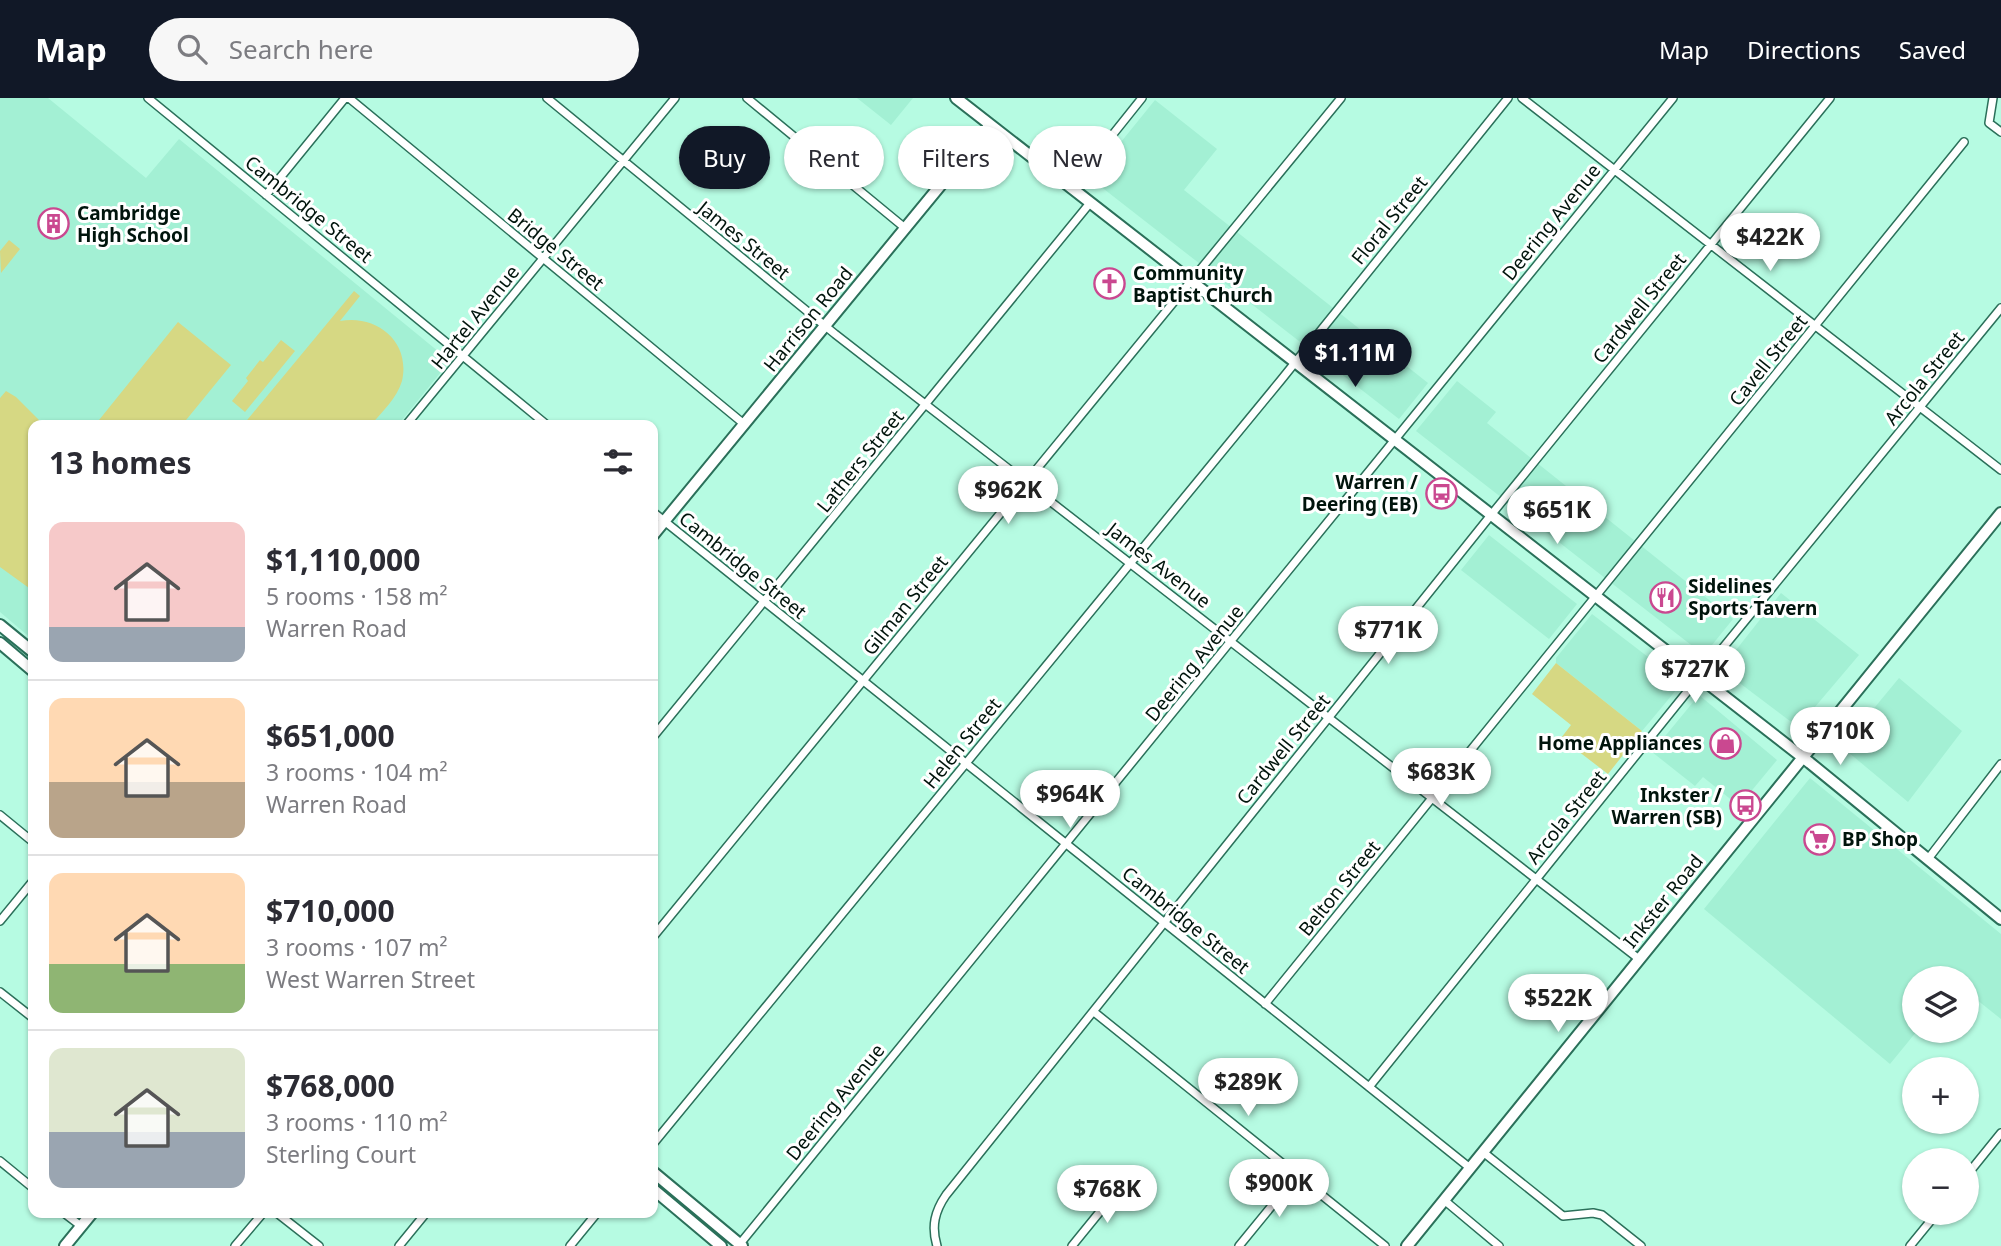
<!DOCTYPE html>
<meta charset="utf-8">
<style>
body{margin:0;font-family:"Noto Sans",sans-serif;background:#f7f7f7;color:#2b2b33;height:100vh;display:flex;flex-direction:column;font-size:26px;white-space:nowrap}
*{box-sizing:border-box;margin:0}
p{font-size:23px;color:#7c7c81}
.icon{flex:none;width:38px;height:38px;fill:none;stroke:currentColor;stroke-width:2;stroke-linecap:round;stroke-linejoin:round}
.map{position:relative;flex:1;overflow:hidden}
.sheet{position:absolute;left:28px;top:322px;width:630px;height:798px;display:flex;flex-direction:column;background:#fff;border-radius:14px;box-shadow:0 2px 5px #0004}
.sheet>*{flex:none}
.top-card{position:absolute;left:679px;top:28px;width:665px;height:63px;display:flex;gap:14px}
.fabs{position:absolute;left:1902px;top:868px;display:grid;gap:14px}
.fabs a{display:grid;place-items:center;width:77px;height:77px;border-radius:50%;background:#fff;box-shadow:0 2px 5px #0004;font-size:35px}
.price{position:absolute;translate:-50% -60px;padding:0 16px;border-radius:24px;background:#fff;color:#222;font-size:23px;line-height:46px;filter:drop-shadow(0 2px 4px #0008)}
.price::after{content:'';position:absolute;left:50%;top:42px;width:21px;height:16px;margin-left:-10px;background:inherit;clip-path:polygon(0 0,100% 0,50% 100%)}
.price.selected{background:#111827;color:#fff}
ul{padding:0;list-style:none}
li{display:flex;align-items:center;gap:21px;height:175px;padding:0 21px}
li+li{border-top:2px solid #e1e1e2}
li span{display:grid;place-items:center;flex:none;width:196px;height:140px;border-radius:14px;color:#555}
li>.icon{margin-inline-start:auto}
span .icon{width:84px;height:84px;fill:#fffc;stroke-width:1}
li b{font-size:30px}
h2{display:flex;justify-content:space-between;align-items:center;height:84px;padding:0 21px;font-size:30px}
.chip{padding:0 24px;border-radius:32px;background:#fff;box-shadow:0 2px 5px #0004;font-size:24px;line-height:63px}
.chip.selected{background:#111827;color:#fff}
header{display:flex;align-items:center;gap:42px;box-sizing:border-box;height:98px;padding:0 35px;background:#111827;color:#fff}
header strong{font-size:33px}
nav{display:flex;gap:38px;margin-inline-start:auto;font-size:24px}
.search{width:490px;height:63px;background:#f7f7f7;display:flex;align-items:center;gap:18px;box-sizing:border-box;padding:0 24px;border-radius:38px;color:#7c7c81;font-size:26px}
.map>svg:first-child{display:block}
.built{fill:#a3f0d4}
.green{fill:#d6d883}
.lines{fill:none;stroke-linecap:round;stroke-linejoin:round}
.street-casing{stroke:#2b705a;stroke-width:10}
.secondary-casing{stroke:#2b705a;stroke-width:14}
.street{stroke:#fff;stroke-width:7}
.secondary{stroke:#fff;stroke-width:10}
.labels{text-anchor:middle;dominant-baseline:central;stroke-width:6;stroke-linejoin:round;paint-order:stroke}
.street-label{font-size:19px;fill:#00140c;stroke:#fff}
.poi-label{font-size:19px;font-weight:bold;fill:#00140c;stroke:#fff;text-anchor:start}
</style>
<header>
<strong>Map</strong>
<div class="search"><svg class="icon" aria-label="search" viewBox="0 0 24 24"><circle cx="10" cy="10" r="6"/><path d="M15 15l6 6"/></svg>Search here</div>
<nav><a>Map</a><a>Directions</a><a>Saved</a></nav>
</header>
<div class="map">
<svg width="2001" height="1148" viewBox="0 0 2001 1148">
<rect width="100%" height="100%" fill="#b6fbe2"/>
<path class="built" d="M 0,0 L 48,0 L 146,80 L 179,41 L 450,263 L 398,327 L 33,327 L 33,542 L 0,514 Z
M 857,0 L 913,0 L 891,27 Z
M 1155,2 L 1217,51 L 1184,92 L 1428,285 L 1399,321 L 1091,81 Z
M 1457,283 L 1496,314 L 1487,325 L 1733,521 L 1704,557 L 1416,333 Z
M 1489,437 L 1577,506 L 1549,541 L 1461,472 Z
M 1781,495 L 1859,557 L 1798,629 L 1721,571 Z
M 1592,516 L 1682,585 L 1642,633 L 1556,565 L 1556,560 Z
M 1899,580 L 1962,633 L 1908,704 L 1842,649 Z
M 1699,597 L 1777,662 L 1739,708 L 1703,679 L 1695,688 L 1652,654 Z
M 1810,680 L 2001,836 L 2001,921 L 1967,894 L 1967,880 L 1914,880 L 1914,933 L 1917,933 L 1890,966 L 1704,811 Z"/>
<path class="green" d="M 9,142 L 20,151 L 1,175 L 0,153 Z
M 354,193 L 360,198 L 340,223 C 376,216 411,243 402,283 C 397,300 382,314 371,327 L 243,327 Z
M 178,224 L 231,267 L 182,327 L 95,327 Z
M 281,242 L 295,253 L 245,314 L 232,303 L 248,283 L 246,280 L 260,262 L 263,264 Z
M 6,293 L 16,299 L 44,327 L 33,327 L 33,485 L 29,490 L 0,469 L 0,300 Z
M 1556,565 L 1642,633 L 1608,676 L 1561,640 L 1571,627 L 1532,596 Z"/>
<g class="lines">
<defs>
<path id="street" d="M 148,0 L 547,327
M 349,0 L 744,326
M 547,0 L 835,236 L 1639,861
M 747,0 L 905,130
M 1522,0 L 2001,372
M 1993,0 L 1989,25 L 2001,34
M 1070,90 L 1142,0
M 266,97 L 345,0
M 406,327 L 675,0
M 653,414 L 1470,1070
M 653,639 L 1090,105
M 0,717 L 33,744
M 1928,761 L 2001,666
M 0,823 L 33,783
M 653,839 L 1341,0
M 0,894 L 33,920
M 1265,906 L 1964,44
M 1094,914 L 1385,1148
M 1369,989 L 1699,579 L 2001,210
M 653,1046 L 1281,282 L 1508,0
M 1483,1054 L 1563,1118 L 1593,1115 L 1602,1117 L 1641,1148
M 0,1063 L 33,1090
M 1967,1077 L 2001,1035
M 1444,1102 L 1499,1148
M 64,1115 L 81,1128
M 277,1115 L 319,1148
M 739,1147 L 1673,0
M 235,1148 L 263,1115
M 399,1148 L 426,1115
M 570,1148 L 597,1115
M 937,1148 C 931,1128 935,1113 946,1097 L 1491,417 L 1830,0
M 1072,1148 L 1120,1089
M 1239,1148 L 1297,1077
M 1910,1148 L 1937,1115"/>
<path id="secondary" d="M 956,0 L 1810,665 L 2001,821
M 653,437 L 990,27
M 0,527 L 33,554
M 0,545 L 33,573
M 653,1074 L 742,1148
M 653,1091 L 721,1148
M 65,1148 L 92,1115
M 1407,1148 L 2001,415"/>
</defs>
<use href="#street" class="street-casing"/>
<use href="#secondary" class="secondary-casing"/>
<use href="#street" class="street"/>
<use href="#secondary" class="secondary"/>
</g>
<defs>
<symbol id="building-ring" viewBox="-11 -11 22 22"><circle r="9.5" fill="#fff" stroke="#ca4890" stroke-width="1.5"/><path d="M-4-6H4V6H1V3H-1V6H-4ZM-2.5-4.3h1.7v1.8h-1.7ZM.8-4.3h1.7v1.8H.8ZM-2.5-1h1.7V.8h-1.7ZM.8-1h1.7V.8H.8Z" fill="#ca4890"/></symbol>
<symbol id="church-ring" viewBox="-11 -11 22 22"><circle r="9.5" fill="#fff" stroke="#ca4890" stroke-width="1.5"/><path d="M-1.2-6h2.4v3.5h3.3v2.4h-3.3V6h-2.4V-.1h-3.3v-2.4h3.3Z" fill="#ca4890"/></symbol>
<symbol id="bus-ring" viewBox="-11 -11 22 22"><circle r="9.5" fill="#fff" stroke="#ca4890" stroke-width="1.5"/><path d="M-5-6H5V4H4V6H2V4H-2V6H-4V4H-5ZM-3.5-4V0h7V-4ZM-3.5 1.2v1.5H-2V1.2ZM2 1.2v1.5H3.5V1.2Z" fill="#ca4890"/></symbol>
<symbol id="restaurant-ring" viewBox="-11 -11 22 22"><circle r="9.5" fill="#fff" stroke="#ca4890" stroke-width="1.5"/><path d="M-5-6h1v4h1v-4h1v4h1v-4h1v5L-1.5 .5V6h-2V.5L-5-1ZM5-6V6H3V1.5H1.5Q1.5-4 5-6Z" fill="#ca4890"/></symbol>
<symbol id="shop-ring" viewBox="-11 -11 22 22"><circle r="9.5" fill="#fff" stroke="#ca4890" stroke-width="1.5"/><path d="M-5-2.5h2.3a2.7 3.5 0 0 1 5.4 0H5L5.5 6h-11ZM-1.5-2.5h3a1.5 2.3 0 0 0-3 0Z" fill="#ca4890"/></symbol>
<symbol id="supermarket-ring" viewBox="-11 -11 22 22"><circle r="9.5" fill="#fff" stroke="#ca4890" stroke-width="1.5"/><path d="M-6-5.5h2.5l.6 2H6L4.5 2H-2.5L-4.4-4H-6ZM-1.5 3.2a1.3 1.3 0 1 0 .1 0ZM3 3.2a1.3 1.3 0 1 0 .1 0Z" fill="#ca4890"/></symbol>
</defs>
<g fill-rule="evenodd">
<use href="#building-ring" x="36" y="108" width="35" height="35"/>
<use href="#church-ring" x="1092" y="168" width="35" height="35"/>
<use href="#bus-ring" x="1424" y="378" width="35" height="35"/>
<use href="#restaurant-ring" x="1648" y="482" width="35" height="35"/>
<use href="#shop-ring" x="1708" y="628" width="35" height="35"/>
<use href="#bus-ring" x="1728" y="690" width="35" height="35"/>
<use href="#supermarket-ring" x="1802" y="724" width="35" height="35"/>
</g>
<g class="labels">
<g class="street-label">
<text transform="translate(309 111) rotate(39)">Cambridge Street</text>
<text transform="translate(1389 122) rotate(-51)">Floral Street</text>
<text transform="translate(1551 124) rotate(-51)">Deering Avenue</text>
<text transform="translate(744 142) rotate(39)">James Street</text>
<text transform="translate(556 151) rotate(39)">Bridge Street</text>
<text transform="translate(1639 210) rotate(-51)">Cardwell Street</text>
<text transform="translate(475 219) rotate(-51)">Hartel Avenue</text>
<text transform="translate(808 221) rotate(-51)">Harrison Road</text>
<text transform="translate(1768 262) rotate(-51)">Cavell Street</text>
<text transform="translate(1924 280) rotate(-51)">Arcola Street</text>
<text transform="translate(860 363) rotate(-51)">Lathers Street</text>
<text transform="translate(743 467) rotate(39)">Cambridge Street</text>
<text transform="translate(1159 467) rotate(38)">James Avenue</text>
<text transform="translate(905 507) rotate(-51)">Gilman Street</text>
<text transform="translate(1194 565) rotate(-51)">Deering Avenue</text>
<text transform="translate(962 645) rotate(-51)">Helen Street</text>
<text transform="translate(1283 651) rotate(-51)">Cardwell Street</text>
<text transform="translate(1566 719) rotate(-51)">Arcola Street</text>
<text transform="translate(1339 790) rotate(-51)">Belton Street</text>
<text transform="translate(1663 803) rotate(-51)">Inkster Road</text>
<text transform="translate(1186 822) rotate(39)">Cambridge Street</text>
<text transform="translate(835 1004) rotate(-51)">Deering Avenue</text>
</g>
<g class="poi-label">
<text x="77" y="115">Cambridge<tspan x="77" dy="22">High School</tspan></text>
<text x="1133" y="175">Community<tspan x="1133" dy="22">Baptist Church</tspan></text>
<text x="1418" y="384" text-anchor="end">Warren /<tspan x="1418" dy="22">Deering (EB)</tspan></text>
<text x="1688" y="488">Sidelines<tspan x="1688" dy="22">Sports Tavern</tspan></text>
<text x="1702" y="645" text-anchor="end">Home Appliances</text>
<text x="1722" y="697" text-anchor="end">Inkster /<tspan x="1722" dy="22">Warren (SB)</tspan></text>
<text x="1842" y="741">BP Shop</text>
</g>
</g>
</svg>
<div class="fabs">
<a><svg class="icon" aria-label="layers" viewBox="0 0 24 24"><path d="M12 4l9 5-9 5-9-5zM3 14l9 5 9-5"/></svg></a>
<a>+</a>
<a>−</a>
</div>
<b class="price" style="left:1770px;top:175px">$422K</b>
<b class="price selected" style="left:1355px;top:291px">$1.11M</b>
<b class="price" style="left:1008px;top:428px">$962K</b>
<b class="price" style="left:1557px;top:448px">$651K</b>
<b class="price" style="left:1388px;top:568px">$771K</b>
<b class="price" style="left:1695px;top:607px">$727K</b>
<b class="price" style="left:1840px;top:669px">$710K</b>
<b class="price" style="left:1441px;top:710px">$683K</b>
<b class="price" style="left:1070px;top:732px">$964K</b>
<b class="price" style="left:1558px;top:936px">$522K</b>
<b class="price" style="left:1248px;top:1020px">$289K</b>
<b class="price" style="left:1279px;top:1121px">$900K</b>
<b class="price" style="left:1107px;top:1127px">$768K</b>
<div class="top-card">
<a class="chip selected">Buy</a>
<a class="chip">Rent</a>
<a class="chip">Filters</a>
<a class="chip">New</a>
</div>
<section class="sheet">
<h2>13 homes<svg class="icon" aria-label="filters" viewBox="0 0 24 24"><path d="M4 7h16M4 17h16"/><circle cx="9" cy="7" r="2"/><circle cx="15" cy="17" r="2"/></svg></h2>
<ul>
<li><span style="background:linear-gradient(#f6c9c9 75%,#9aa5b1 0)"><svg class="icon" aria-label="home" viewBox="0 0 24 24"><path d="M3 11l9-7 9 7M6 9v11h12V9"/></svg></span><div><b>$1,110,000</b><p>5 rooms · 158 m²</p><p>Warren Road</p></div></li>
<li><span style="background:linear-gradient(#ffd9b3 60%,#b9a48a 0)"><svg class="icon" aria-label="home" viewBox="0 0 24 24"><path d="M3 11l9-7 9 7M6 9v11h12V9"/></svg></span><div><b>$651,000</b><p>3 rooms · 104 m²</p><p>Warren Road</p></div></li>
<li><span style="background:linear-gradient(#ffd9b3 65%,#8fb573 0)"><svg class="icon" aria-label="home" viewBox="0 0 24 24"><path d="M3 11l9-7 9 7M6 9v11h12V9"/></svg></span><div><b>$710,000</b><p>3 rooms · 107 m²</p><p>West Warren Street</p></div></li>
<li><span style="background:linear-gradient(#dfe7d0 60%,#9aa5b1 0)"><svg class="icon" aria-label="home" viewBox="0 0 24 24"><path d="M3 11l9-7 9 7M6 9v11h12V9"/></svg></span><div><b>$768,000</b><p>3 rooms · 110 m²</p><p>Sterling Court</p></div></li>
</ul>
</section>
</div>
